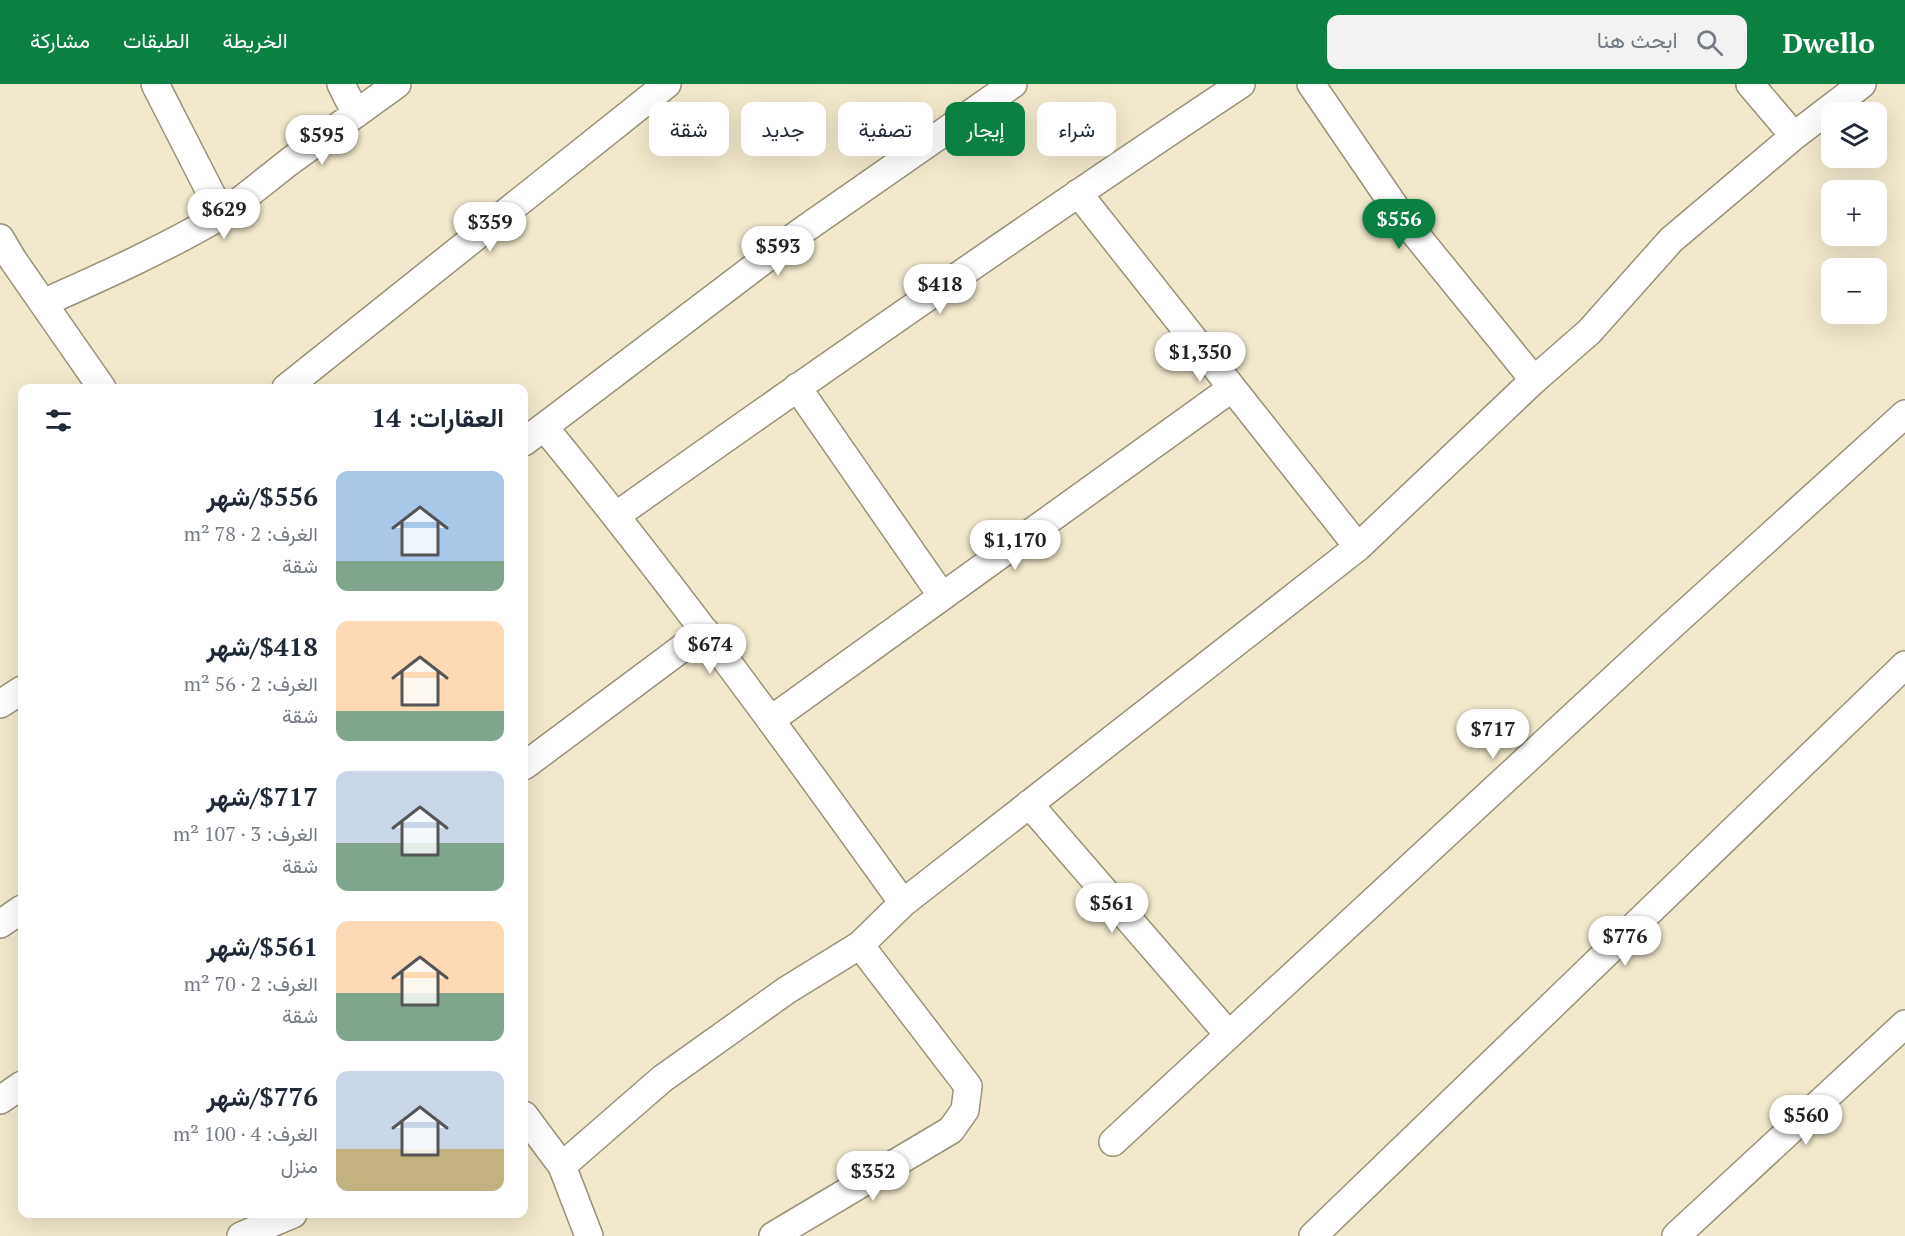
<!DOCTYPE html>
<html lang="ar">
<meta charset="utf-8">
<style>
body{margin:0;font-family:"PT Serif",Vazirmatn,serif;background:#f2f2f3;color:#1f2937;direction:rtl;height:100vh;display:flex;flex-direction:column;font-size:22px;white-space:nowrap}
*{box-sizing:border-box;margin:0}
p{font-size:20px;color:#747a83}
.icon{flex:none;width:33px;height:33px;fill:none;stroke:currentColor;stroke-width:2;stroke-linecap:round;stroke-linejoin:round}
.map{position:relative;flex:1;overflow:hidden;direction:ltr}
.panel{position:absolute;left:18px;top:300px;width:510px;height:834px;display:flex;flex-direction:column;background:#fff;border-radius:12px;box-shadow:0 6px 24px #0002;direction:rtl}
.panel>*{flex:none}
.hud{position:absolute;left:546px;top:18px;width:570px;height:54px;direction:rtl;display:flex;gap:12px}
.tools{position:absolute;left:1821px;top:18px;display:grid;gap:12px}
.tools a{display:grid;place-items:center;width:66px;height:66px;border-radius:12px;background:#fff;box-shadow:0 6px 24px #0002;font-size:30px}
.price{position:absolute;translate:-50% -51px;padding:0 14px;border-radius:21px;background:#fff;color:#222;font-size:20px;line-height:39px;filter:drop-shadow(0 2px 3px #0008)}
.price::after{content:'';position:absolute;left:50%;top:36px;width:18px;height:14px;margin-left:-9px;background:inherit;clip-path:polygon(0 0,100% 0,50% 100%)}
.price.on{background:#0b8043;color:#fff}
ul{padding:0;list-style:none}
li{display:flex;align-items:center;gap:18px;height:150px;padding:0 24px}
li span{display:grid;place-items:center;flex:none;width:168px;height:120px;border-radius:12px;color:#555}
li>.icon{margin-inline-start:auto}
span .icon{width:72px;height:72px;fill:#fffc;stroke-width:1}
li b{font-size:26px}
h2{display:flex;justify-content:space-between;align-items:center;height:72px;padding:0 24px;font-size:26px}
.chip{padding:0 21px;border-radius:12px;background:#fff;box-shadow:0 6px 24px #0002;font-size:21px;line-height:54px}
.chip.on{background:#0b8043;color:#fff}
header{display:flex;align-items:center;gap:36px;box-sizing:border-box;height:84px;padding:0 30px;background:#0b8043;color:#fff}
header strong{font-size:28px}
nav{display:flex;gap:33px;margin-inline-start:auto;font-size:21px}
.search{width:420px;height:54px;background:#f2f2f3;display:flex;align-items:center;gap:15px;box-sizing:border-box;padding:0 21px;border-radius:12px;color:#747a83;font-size:22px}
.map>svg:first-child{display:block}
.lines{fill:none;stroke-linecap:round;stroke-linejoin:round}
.street-casing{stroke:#999178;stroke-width:30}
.street{stroke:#fff;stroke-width:27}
</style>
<header>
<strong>Dwello</strong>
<div class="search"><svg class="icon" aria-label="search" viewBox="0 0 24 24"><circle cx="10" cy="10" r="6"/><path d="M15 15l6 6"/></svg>ابحث هنا</div>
<nav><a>الخريطة</a><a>الطبقات</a><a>مشاركة</a></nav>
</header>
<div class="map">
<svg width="1905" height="1152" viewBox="0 0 1905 1152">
<rect width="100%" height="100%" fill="#f1e8cd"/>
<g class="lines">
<defs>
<path id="street" d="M 341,0 L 356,30
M 1311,0 L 1404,136 L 1534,296
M 1750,0 L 1794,52
M 1078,109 L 1358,463
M 222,131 L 289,78 L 397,0
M 0,154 L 13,176 L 102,304
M 43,219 C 104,192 164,165 222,131 L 155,0
M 797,303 L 942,512
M 286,304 L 667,0
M 544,343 C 670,496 787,657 903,819
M 524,358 L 802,147 L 1013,0
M 617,431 C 823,285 1030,140 1241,0
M 0,620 L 22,606
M 772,635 L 1232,304
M 524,682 L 705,547
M 1029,720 L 1229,951
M 0,840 L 22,825
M 0,1016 L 22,1001
M 524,1031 L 562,1082 L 589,1152
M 1113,1058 L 1670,543 L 1905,330
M 562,1082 L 662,995 L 787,906 L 860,861 L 903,819 L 1358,463 L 1534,296 L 1589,248 L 1671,156 L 1794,52 L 1862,0
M 241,1152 L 293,1130
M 773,1152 L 951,1046 L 965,1026 L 968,1002 L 860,861
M 1313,1152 L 1905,581
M 1676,1152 L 1905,940"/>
</defs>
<use href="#street" class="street-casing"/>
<use href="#street" class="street"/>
</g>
</svg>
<div class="tools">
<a><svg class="icon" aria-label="layers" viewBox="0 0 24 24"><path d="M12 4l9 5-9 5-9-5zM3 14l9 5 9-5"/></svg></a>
<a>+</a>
<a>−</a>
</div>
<b class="price" style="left:322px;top:82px">$595</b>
<b class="price" style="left:224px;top:156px">$629</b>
<b class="price on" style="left:1399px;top:166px">$556</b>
<b class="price" style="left:490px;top:169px">$359</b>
<b class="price" style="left:778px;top:193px">$593</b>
<b class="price" style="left:940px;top:231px">$418</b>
<b class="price" style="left:1200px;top:299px">$1,350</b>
<b class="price" style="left:1015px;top:487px">$1,170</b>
<b class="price" style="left:710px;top:591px">$674</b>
<b class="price" style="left:1493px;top:676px">$717</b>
<b class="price" style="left:1112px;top:850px">$561</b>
<b class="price" style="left:1625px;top:883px">$776</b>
<b class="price" style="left:1806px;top:1062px">$560</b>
<b class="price" style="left:873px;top:1118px">$352</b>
<div class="hud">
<a class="chip">شراء</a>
<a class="chip on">إيجار</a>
<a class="chip">تصفية</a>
<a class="chip">جديد</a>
<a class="chip">شقة</a>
</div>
<section class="panel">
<h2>العقارات: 14<svg class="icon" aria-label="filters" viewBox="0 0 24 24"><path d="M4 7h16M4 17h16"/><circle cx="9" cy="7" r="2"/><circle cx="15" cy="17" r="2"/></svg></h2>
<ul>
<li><span style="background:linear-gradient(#a9c7e8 75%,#7fa58c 0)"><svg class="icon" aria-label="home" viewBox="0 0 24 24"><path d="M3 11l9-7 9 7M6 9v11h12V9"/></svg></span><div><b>$556/شهر</b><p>الغرف: 2 · 78 m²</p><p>شقة</p></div></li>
<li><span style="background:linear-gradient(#ffd9b3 75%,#7fa58c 0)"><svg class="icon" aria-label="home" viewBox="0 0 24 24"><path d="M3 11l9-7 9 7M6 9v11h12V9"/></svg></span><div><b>$418/شهر</b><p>الغرف: 2 · 56 m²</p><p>شقة</p></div></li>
<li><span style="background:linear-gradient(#c9d6e8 60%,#7fa58c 0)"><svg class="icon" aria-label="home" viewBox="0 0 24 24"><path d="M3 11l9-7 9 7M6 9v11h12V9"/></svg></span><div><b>$717/شهر</b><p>الغرف: 3 · 107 m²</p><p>شقة</p></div></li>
<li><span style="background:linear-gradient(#ffd9b3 60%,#7fa58c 0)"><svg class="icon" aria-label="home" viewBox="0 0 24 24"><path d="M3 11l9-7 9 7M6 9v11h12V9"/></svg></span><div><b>$561/شهر</b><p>الغرف: 2 · 70 m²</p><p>شقة</p></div></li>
<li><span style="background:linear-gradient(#c9d6e8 65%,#c2b280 0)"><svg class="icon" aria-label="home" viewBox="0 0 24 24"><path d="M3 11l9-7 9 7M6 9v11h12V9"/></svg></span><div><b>$776/شهر</b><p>الغرف: 4 · 100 m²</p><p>منزل</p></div></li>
</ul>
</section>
</div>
